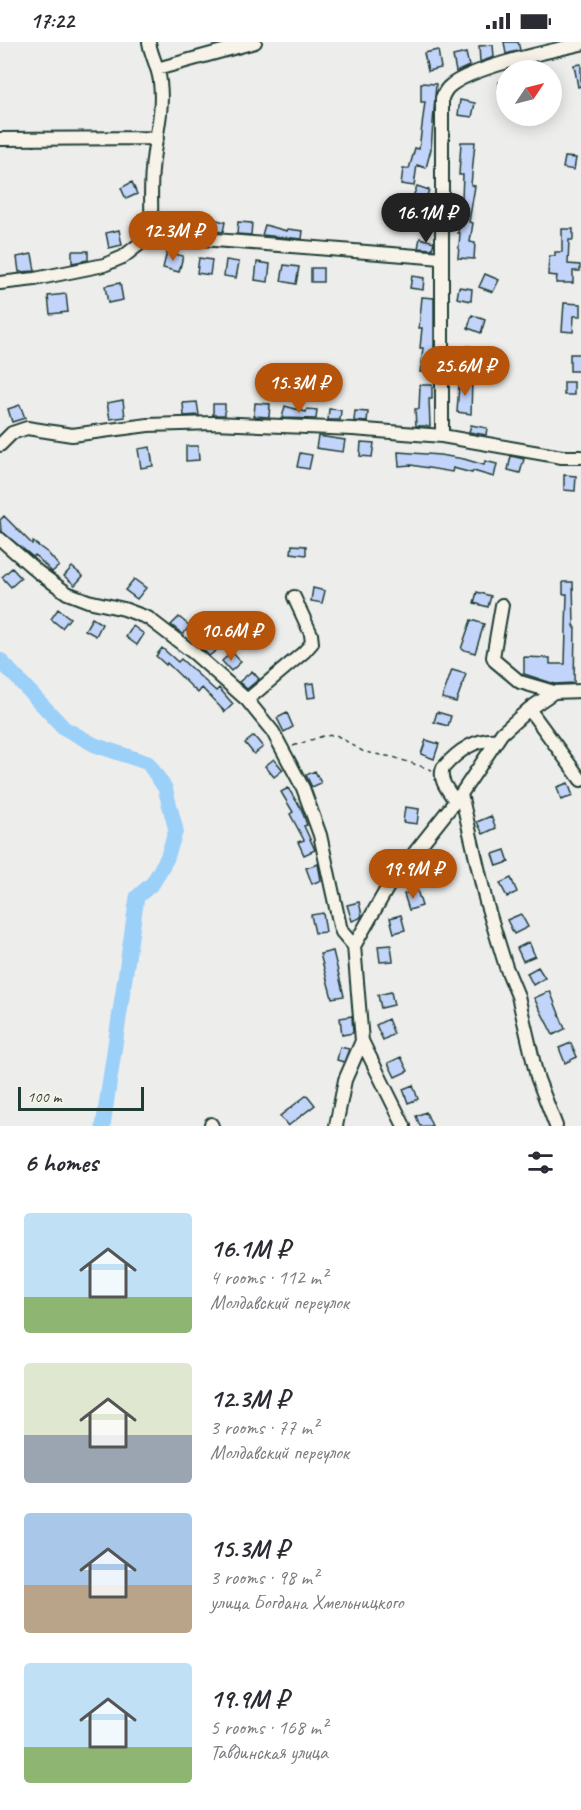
<!DOCTYPE html>
<meta charset="utf-8">
<style>
body{margin:0;font-family:Caveat,sans-serif;background:#f7f7f7;color:#2b2b33;height:100vh;display:flex;flex-direction:column;font-size:22px;white-space:nowrap}
*{box-sizing:border-box;margin:0}
p{font-size:20px;color:#7c7c81}
.icon{flex:none;width:33px;height:33px;fill:none;stroke:currentColor;stroke-width:2;stroke-linecap:round;stroke-linejoin:round}
.map{position:relative;height:1084px;overflow:hidden}
.details{display:flex;flex-direction:column;background:#fff;flex:1}
.details>*{flex:none}
.needle{width:39px;rotate:55deg}
.buttons{position:absolute;left:496px;top:18px;display:grid;gap:12px}
.buttons a{display:grid;place-items:center;width:66px;height:66px;border-radius:50%;background:#fff;box-shadow:0 3px 15px #0003;font-size:30px}
.scale{position:absolute;left:18px;bottom:15px;width:126px;box-sizing:border-box;padding-left:6px;border:3px solid #1f3d34;border-top:0;font-size:16px;line-height:21px;white-space:nowrap;color:#1f3d34;-webkit-text-stroke:4px #f7f3e8;paint-order:stroke}
.price{position:absolute;translate:-50% -51px;padding:0 14px;border-radius:21px;background:#b45309;color:#fff;font-size:20px;line-height:39px;filter:drop-shadow(0 2px 3px #0008)}
.price::after{content:'';position:absolute;left:50%;top:36px;width:18px;height:14px;margin-left:-9px;background:inherit;clip-path:polygon(0 0,100% 0,50% 100%)}
.price.selected{background:#222;color:#fff}
ul{padding:0;list-style:none}
li{display:flex;align-items:center;gap:18px;height:150px;padding:0 24px}
li span{display:grid;place-items:center;flex:none;width:168px;height:120px;border-radius:6px;color:#555}
li>.icon{margin-inline-start:auto}
span .icon{width:72px;height:72px;fill:#fffc;stroke-width:1}
li b{font-size:26px}
h2{display:flex;justify-content:space-between;align-items:center;height:72px;padding:0 24px;font-size:26px}
.status{display:flex;justify-content:space-between;align-items:center;height:42px;padding:0 30px;background:#fff;direction:ltr}
.status svg{height:16px;fill:currentColor}
.map>svg:first-child{display:block}
.lines{fill:none;stroke-linecap:round;stroke-linejoin:round}
.river{stroke:#9bd0f9;stroke-width:15}
.building{fill:#c3d4fa;stroke:#1f3d34;stroke-width:1.5}
.minor-casing{stroke:#1f3d34;stroke-width:16}
.path{stroke:#1f3d34;stroke-width:1.5;stroke-dasharray:4.5 4.5;stroke-linecap:butt}
.minor{stroke:#f7f3e8;stroke-width:12}
</style>
<div class="status"><b>17:22</b><svg viewBox="0 0 49 12"><path d="M0 12V9h3v3zM5 12V6h3v6zM10 12V3h3v9zM15 12V0h3v12zM26 1h20v11H26zM47 4h2v5h-2z"/></svg></div>
<div class="map">
<svg width="581" height="1084" viewBox="0 0 581 1084">
<rect width="100%" height="100%" fill="#ededec"/>
<filter id="ink" filterUnits="userSpaceOnUse"><feTurbulence type="fractalNoise" baseFrequency=".0167" numOctaves="2"/><feDisplacementMap in="SourceGraphic" scale="12" xChannelSelector="R" yChannelSelector="G"/><feConvolveMatrix kernelMatrix="1 2 1 2 8 2 1 2 1" color-interpolation-filters="sRGB"/></filter>
<g filter="url(#ink)">
<g class="lines">
<path class="river" d="M 0,618 L 64,686 L 95,703 L 148,721 L 165,746 L 176,788 L 167,816 L 153,841 L 137,855 L 103,1084"/>
</g>
<path class="building" d="M 504,0 L 518,0 L 520,8 L 506,12 Z
M 493,3 L 494,15 L 480,20 L 479,4 Z
M 438,8 L 441,26 L 428,29 L 424,11 Z
M 466,11 L 469,24 L 456,30 L 453,14 Z
M 581,22 L 581,44 L 578,45 L 574,23 Z
M 499,40 L 507,40 L 507,55 L 499,55 Z
M 421,41 L 436,42 L 431,107 L 426,126 L 417,123 L 414,144 L 401,142 L 403,127 L 409,127 L 415,106 L 419,107 L 425,60 L 421,60 Z
M 460,58 L 475,61 L 472,75 L 458,73 Z
M 461,100 L 475,100 L 471,143 L 475,144 L 469,180 L 473,181 L 470,200 L 475,201 L 474,217 L 458,216 L 460,191 L 458,191 L 461,173 L 458,173 L 462,156 L 463,133 L 459,133 Z
M 565,115 L 576,116 L 574,128 L 563,126 Z
M 132,140 L 137,152 L 126,157 L 121,146 Z
M 417,144 L 429,148 L 425,159 L 413,155 Z
M 423,166 L 434,167 L 434,182 L 422,182 Z
M 185,173 L 198,176 L 194,188 L 181,187 Z
M 213,177 L 225,180 L 223,190 L 211,189 Z
M 238,180 L 252,181 L 251,193 L 237,192 Z
M 265,183 L 287,189 L 288,187 L 303,189 L 302,197 L 262,193 Z
M 562,187 L 573,187 L 573,198 L 569,198 L 568,222 L 580,223 L 580,229 L 573,229 L 573,241 L 556,241 L 557,234 L 548,233 L 549,214 L 555,214 L 555,210 L 562,210 Z
M 119,188 L 122,203 L 109,206 L 106,191 Z
M 420,196 L 434,200 L 432,207 L 418,206 Z
M 72,209 L 88,209 L 88,218 L 72,221 Z
M 167,210 L 183,214 L 179,230 L 163,226 Z
M 32,212 L 35,229 L 19,230 L 17,215 Z
M 199,216 L 212,218 L 210,233 L 197,231 Z
M 226,218 L 239,220 L 236,236 L 224,234 Z
M 257,220 L 270,222 L 268,240 L 255,238 Z
M 284,223 L 299,225 L 296,242 L 281,239 Z
M 311,226 L 323,226 L 323,240 L 311,240 Z
M 485,232 L 499,238 L 493,250 L 479,245 Z
M 412,234 L 424,236 L 423,248 L 410,246 Z
M 120,241 L 123,258 L 108,261 L 105,244 Z
M 459,245 L 472,247 L 471,259 L 457,256 Z
M 66,252 L 68,270 L 50,272 L 48,254 Z
M 422,255 L 434,256 L 434,331 L 420,330 L 423,306 L 420,306 L 422,286 L 419,286 Z
M 564,261 L 581,262 L 581,274 L 574,274 L 573,290 L 562,289 Z
M 472,273 L 485,278 L 481,291 L 468,286 Z
M 468,304 L 481,307 L 479,321 L 465,319 Z
M 570,312 L 581,312 L 581,329 L 570,329 Z
M 463,337 L 472,338 L 471,372 L 457,370 L 459,343 L 462,343 Z
M 564,340 L 574,340 L 574,353 L 564,353 Z
M 420,343 L 432,343 L 432,357 L 429,357 L 430,384 L 416,384 L 415,367 L 419,367 Z
M 123,358 L 125,375 L 110,377 L 107,361 Z
M 197,360 L 199,373 L 184,374 L 183,361 Z
M 255,361 L 270,362 L 269,375 L 254,374 Z
M 213,362 L 225,362 L 225,373 L 213,373 Z
M 20,363 L 25,376 L 12,380 L 8,367 Z
M 285,364 L 306,370 L 307,367 L 317,368 L 316,377 L 282,376 Z
M 329,367 L 341,368 L 340,378 L 328,378 Z
M 355,369 L 368,370 L 367,380 L 354,379 Z
M 471,383 L 487,386 L 486,393 L 469,390 Z
M 318,394 L 345,398 L 343,410 L 316,406 Z
M 361,400 L 374,401 L 372,415 L 360,414 Z
M 186,404 L 198,404 L 199,418 L 186,419 Z
M 150,405 L 153,424 L 141,426 L 138,407 Z
M 398,410 L 440,413 L 464,417 L 484,423 L 485,419 L 497,422 L 494,435 L 473,429 L 472,431 L 453,426 L 452,430 L 411,423 L 399,424 Z
M 300,411 L 312,413 L 309,427 L 297,425 Z
M 511,414 L 524,417 L 520,431 L 508,428 Z
M 564,433 L 576,434 L 575,449 L 564,448 Z
M 4,474 L 32,502 L 33,500 L 48,511 L 59,524 L 52,530 L 35,513 L 33,515 L 1,489 L 0,478 Z
M 292,503 L 306,504 L 306,513 L 291,511 Z
M 72,525 L 83,534 L 75,543 L 64,534 Z
M 12,526 L 21,536 L 11,545 L 2,535 Z
M 134,537 L 146,546 L 137,557 L 125,548 Z
M 563,540 L 573,540 L 574,584 L 575,584 L 574,641 L 555,642 L 524,632 L 524,615 L 550,616 L 550,622 L 565,622 L 567,552 L 563,552 Z
M 313,546 L 325,549 L 322,561 L 311,559 Z
M 477,550 L 491,554 L 488,565 L 474,561 Z
M 58,567 L 70,576 L 62,586 L 51,577 Z
M 179,575 L 190,584 L 183,592 L 171,583 Z
M 92,576 L 102,582 L 96,594 L 85,588 Z
M 471,578 L 484,582 L 475,611 L 461,607 Z
M 133,584 L 144,592 L 137,603 L 126,595 Z
M 210,594 L 219,606 L 209,614 L 199,603 Z
M 162,606 L 178,620 L 181,617 L 216,649 L 219,646 L 233,662 L 225,670 L 202,646 L 198,651 L 167,621 L 166,623 L 156,614 Z
M 232,610 L 241,620 L 231,629 L 222,619 Z
M 452,628 L 466,632 L 456,660 L 442,656 Z
M 252,629 L 259,637 L 247,647 L 239,640 Z
M 314,641 L 316,655 L 308,656 L 306,642 Z
M 437,670 L 451,674 L 448,684 L 434,680 Z
M 287,671 L 293,685 L 284,690 L 277,676 Z
M 254,694 L 263,705 L 254,712 L 245,701 Z
M 426,698 L 439,702 L 434,717 L 421,712 Z
M 274,717 L 283,728 L 274,735 L 265,724 Z
M 315,729 L 321,741 L 312,745 L 306,733 Z
M 568,741 L 573,754 L 561,758 L 557,745 Z
M 288,746 L 301,766 L 307,783 L 304,784 L 315,808 L 304,813 L 298,800 L 304,798 L 290,772 L 293,770 L 281,750 Z
M 405,765 L 419,767 L 417,782 L 403,780 Z
M 491,774 L 496,786 L 483,792 L 477,780 Z
M 505,808 L 509,820 L 497,824 L 493,812 Z
M 318,822 L 321,838 L 312,842 L 306,826 Z
M 511,836 L 517,850 L 507,855 L 500,841 Z
M 417,848 L 422,864 L 409,868 L 404,852 Z
M 359,860 L 362,873 L 360,876 L 352,879 L 347,863 Z
M 323,871 L 326,890 L 315,891 L 311,873 Z
M 521,872 L 528,885 L 514,892 L 507,878 Z
M 401,873 L 405,888 L 394,891 L 390,876 Z
M 529,900 L 535,914 L 523,919 L 517,906 Z
M 391,903 L 393,919 L 380,920 L 378,904 Z
M 333,909 L 344,954 L 332,956 L 320,912 Z
M 538,925 L 545,936 L 533,943 L 527,931 Z
M 550,949 L 565,987 L 553,993 L 534,956 Z
M 391,950 L 394,963 L 381,966 L 378,953 Z
M 352,974 L 353,991 L 342,993 L 340,976 Z
M 388,977 L 394,992 L 383,998 L 376,983 Z
M 571,1001 L 577,1015 L 565,1021 L 559,1006 Z
M 340,1005 L 349,1007 L 344,1020 L 337,1018 Z
M 401,1015 L 408,1029 L 395,1035 L 388,1021 Z
M 413,1043 L 418,1057 L 408,1061 L 403,1047 Z
M 307,1053 L 315,1063 L 288,1084 L 280,1074 Z
M 426,1070 L 432,1084 L 420,1084 L 416,1074 Z"/>
<g class="lines">
<defs>
<path id="minor" d="M 149,0 C 151,14 159,26 160,40 C 164,72 154,97 152,128 C 150,149 152,171 151,193
M 157,27 L 255,0
M 0,97 L 157,96
M 0,241 L 35,237 L 104,223 L 123,215 L 151,193 L 442,216
M 442,394 L 442,56 C 444,51 446,47 450,44 C 472,25 550,9 581,2
M 0,403 L 12,391 L 27,386 L 72,393 L 148,383 L 214,381 L 353,387 L 442,394 L 562,415 L 581,415
M 0,497 L 38,530 L 67,551 L 88,559 L 124,567 L 148,576 L 195,612 L 247,658 L 273,690 L 303,746 L 320,793 L 340,884 L 342,890 L 354,904 L 362,999 L 404,1084
M 502,563 L 493,615 L 495,619 L 520,640 L 554,650
M 247,658 L 304,610 L 312,601 L 311,592 L 294,555
M 529,667 L 581,738
M 461,752 L 486,860 L 506,925 L 518,954 L 537,1035 L 556,1084
M 455,759 C 449,749 438,738 443,726 C 457,710 475,696 497,698
M 354,904 L 389,843 L 461,752 L 502,691 L 529,667 L 554,650 L 581,649
M 211,1082 L 212,1084
M 336,1084 L 345,1038 L 362,999"/>
</defs>
<use href="#minor" class="minor-casing"/>
<path class="path" d="M 293,704 L 323,694 L 336,693 L 364,710 L 393,715 L 432,728"/>
<use href="#minor" class="minor"/>
</g>
</g>
</svg>
<div class="buttons">
<a><svg class="needle" viewBox="-14 -14 28 28"><path d="M0-13l5 13h-10z" fill="#e53935"/><path d="M0 13l5-13h-10z" fill="#7c7c81"/></svg></a>
</div>
<div class="scale">100 m</div>
<b class="price selected" style="left:426px;top:202px">16.1M ₽</b>
<b class="price" style="left:173px;top:220px">12.3M ₽</b>
<b class="price" style="left:465px;top:355px">25.6M ₽</b>
<b class="price" style="left:299px;top:372px">15.3M ₽</b>
<b class="price" style="left:231px;top:620px">10.6M ₽</b>
<b class="price" style="left:413px;top:858px">19.9M ₽</b>
</div>
<section class="details">
<h2>6 homes<svg class="icon" aria-label="filters" viewBox="0 0 24 24"><path d="M4 7h16M4 17h16"/><circle cx="9" cy="7" r="2"/><circle cx="15" cy="17" r="2"/></svg></h2>
<ul>
<li><span style="background:linear-gradient(#bfe0f5 70%,#8fb573 0)"><svg class="icon" aria-label="home" viewBox="0 0 24 24"><path d="M3 11l9-7 9 7M6 9v11h12V9"/></svg></span><div><b>16.1M ₽</b><p>4 rooms · 112 m²</p><p>Молдавский переулок</p></div></li>
<li><span style="background:linear-gradient(#dfe7d0 60%,#9aa5b1 0)"><svg class="icon" aria-label="home" viewBox="0 0 24 24"><path d="M3 11l9-7 9 7M6 9v11h12V9"/></svg></span><div><b>12.3M ₽</b><p>3 rooms · 77 m²</p><p>Молдавский переулок</p></div></li>
<li><span style="background:linear-gradient(#a9c7e8 60%,#b9a48a 0)"><svg class="icon" aria-label="home" viewBox="0 0 24 24"><path d="M3 11l9-7 9 7M6 9v11h12V9"/></svg></span><div><b>15.3M ₽</b><p>3 rooms · 98 m²</p><p>улица Богдана Хмельницкого</p></div></li>
<li><span style="background:linear-gradient(#bfe0f5 70%,#8fb573 0)"><svg class="icon" aria-label="home" viewBox="0 0 24 24"><path d="M3 11l9-7 9 7M6 9v11h12V9"/></svg></span><div><b>19.9M ₽</b><p>5 rooms · 168 m²</p><p>Тавдинская улица</p></div></li>
</ul>
</section>
